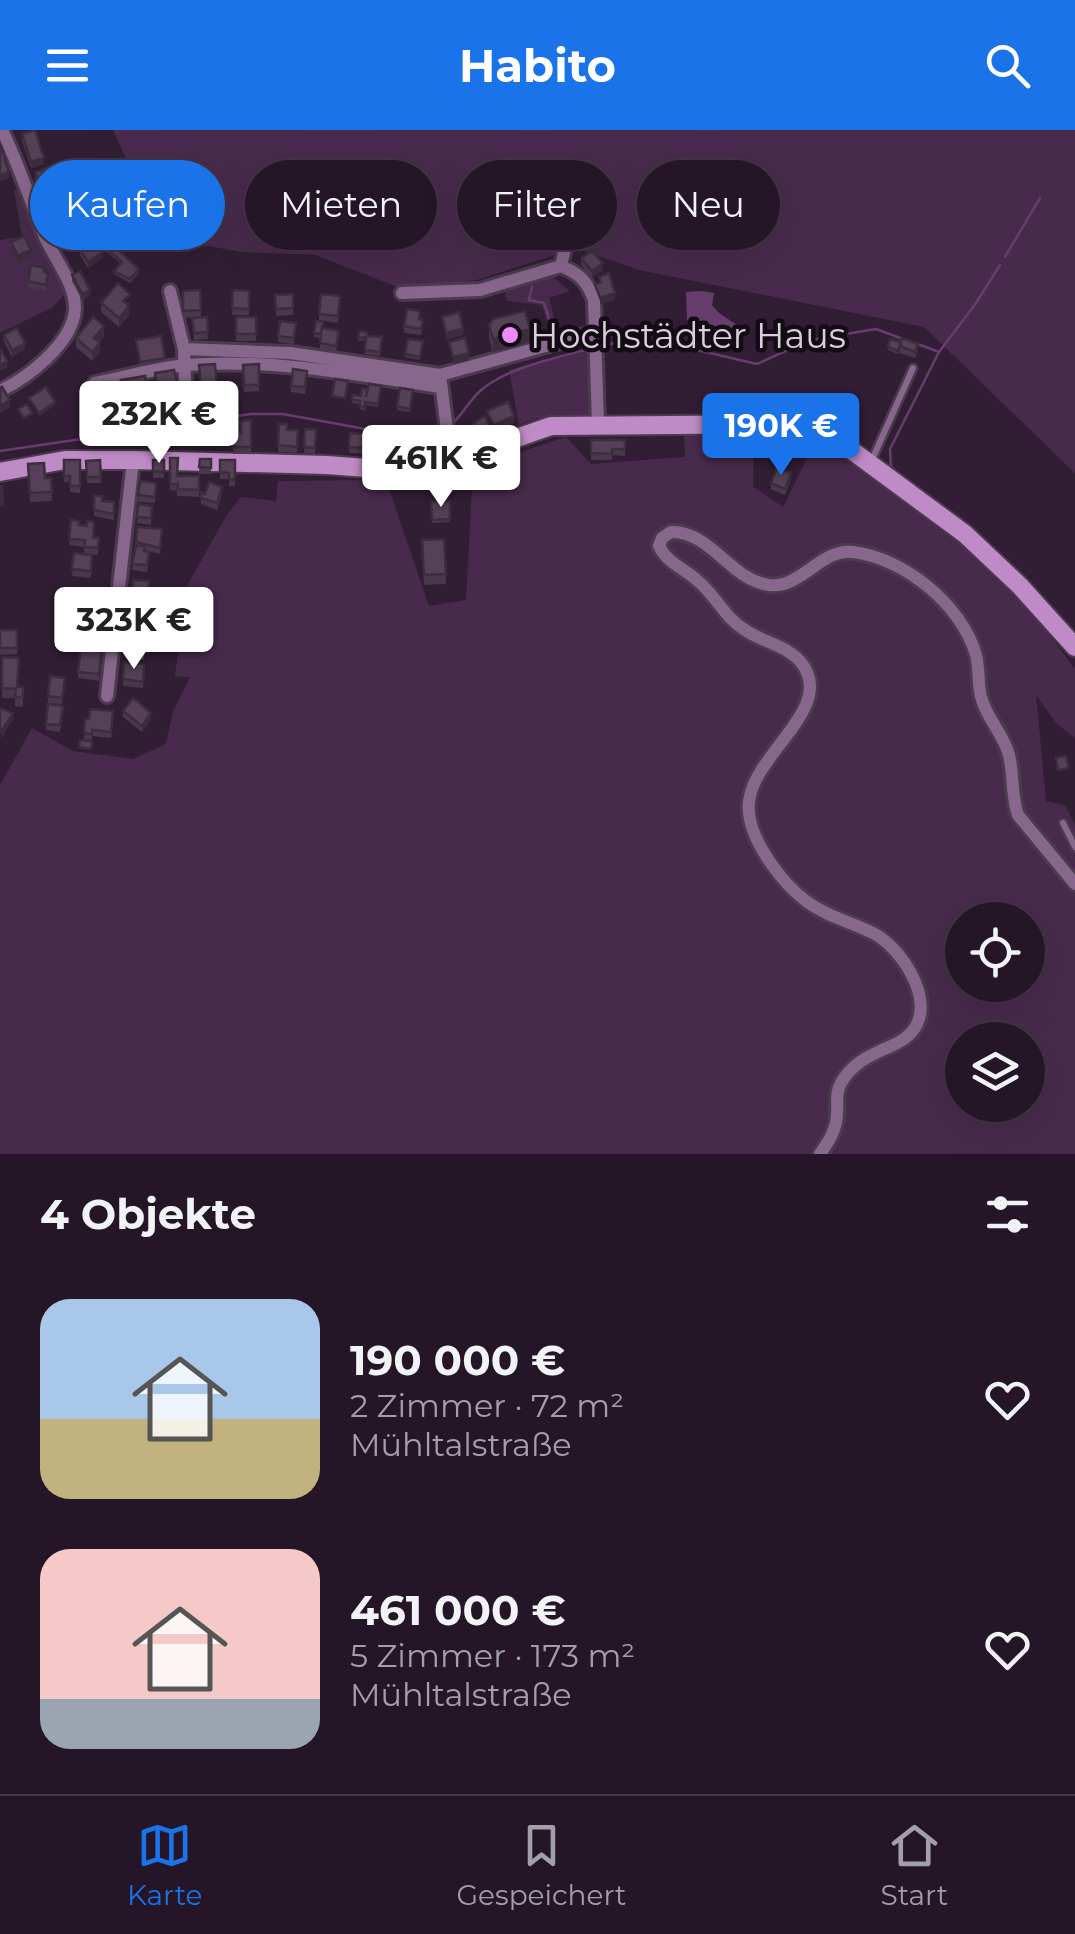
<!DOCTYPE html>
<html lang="de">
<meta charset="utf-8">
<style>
body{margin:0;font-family:Montserrat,sans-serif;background:#2d1f2f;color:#f1f3f6;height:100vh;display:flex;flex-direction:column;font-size:38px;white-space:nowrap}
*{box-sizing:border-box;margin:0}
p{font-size:32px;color:#a39fa7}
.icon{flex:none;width:55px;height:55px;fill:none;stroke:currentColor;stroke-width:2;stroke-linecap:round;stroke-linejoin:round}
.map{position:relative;height:1024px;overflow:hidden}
.panel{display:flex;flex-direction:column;background:#251627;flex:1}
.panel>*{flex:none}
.top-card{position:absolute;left:30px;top:30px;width:1015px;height:90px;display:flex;gap:20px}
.tools{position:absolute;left:945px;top:772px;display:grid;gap:20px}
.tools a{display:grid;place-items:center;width:100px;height:100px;border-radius:50%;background:#251627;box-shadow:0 10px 40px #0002,0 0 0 2px #423544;font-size:50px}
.price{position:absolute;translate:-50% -85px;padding:0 22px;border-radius:10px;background:#fff;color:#222;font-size:32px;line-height:65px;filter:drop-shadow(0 2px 5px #0008)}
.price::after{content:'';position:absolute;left:50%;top:60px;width:30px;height:22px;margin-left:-15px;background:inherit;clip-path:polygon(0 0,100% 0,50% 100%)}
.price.active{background:#1a73e8;color:#fff}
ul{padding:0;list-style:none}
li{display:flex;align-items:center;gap:30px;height:250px;padding:0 40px}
li span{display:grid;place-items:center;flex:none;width:280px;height:200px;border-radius:30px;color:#555}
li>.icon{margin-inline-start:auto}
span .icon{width:120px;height:120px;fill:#fffc;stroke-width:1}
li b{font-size:42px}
h2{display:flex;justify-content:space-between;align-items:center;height:120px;padding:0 40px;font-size:42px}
.tag{padding:0 35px;border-radius:45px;background:#251627;box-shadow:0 10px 40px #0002,0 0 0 2px #423544;font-size:35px;line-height:90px}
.tag.active{background:#1a73e8;color:#fff}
header{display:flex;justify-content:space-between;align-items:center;height:130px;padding:0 40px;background:#1a73e8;color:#fff;font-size:45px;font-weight:700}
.tabs{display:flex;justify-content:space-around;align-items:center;height:140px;border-top:2px solid #423544;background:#251627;font-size:28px;color:#a39fa7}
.tabs a{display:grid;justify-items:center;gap:5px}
.tabs .active{color:#1a73e8}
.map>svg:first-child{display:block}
.green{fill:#482b4c;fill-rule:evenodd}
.water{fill:#673d6d}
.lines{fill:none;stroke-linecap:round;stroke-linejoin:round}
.stream{stroke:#673d6d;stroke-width:2.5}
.lane-casing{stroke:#4c3a4f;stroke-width:11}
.street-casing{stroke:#4c3a4f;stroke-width:18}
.secondary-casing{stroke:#4c3a4f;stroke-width:22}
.lane{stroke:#87678c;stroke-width:6}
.street{stroke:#87678c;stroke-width:12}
.secondary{stroke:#bf8bc6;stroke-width:18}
.wall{fill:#49374b}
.shaded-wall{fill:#3c2d3d}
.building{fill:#554057;stroke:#3c2d3d;stroke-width:2.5}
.poi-dot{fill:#ec8cfa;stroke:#140c15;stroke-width:4}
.labels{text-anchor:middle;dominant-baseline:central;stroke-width:9;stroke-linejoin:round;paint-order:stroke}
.poi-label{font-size:35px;fill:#dacedc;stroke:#140c15;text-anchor:start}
</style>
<header><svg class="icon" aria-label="menu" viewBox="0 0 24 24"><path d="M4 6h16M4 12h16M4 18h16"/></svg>Habito<svg class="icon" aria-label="search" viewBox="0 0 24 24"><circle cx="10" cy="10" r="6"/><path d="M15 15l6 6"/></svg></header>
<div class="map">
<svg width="1075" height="1024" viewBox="0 0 1075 1024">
<rect width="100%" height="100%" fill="#311e34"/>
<path class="green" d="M 113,0 L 1075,0 L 1075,343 L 924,197 L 639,140 L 576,118 L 477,150 L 406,160 L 315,125 L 242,122 L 162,108 Z
M 21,59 L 65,164 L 53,177 L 0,203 L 0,110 L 22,107 L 14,60 Z
M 552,146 L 570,161 L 549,168 L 558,204 L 553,212 L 542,175 L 507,171 L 504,159 L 523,150 Z
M 591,220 L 593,285 L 537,288 L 519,295 L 509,240 Z
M 754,301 L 753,357 L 783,377 L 818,306 L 947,396 L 1029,478 L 1075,539 L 1075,608 L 1057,594 L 1036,565 L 1046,671 L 1065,675 L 1075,695 L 1075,1024 L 0,1024 L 0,655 L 32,598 L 73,621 L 133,629 L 166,614 L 173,581 L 190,547 L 175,546 L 187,456 L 226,386 L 241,367 L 276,371 L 278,351 L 386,350 L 429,476 L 466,470 L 473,338 L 566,307 L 591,334 L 685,327 L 684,304 ZM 962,790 L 1028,790 L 1028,855 L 962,855 ZM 962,910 L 1028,910 L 1028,975 L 962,975 Z"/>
<path class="water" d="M 702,161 L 714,163 L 712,175 L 719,183 L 737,195 L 735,200 L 687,190 L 686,162 Z"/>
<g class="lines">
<path class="stream" d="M 1005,127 L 1040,68
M 532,157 L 529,170 L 544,173 L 555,207
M 915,213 L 939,222 L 890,319 L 891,337 L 922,362
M 602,216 L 641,207 L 757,234 L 810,210 L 876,199 L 903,209
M 939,222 L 974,176 L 1000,135
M 452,294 C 462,285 468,273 478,263 C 501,239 558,227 590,219
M 0,321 L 251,284 L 283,284 L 420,309 L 442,303
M 991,417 L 1021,445"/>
<defs>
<path id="lane" d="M 871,332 L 913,238
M 1063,693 L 1075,717"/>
<path id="street" d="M 567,109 L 561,136 C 580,144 587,151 594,170 L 598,295
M 170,161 L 184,219 L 186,282
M 402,163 L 480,160 L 561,136
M 184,219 L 290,223 L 440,245
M 95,253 C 125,247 156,238 186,235 C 271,228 356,245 440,257
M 0,261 C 27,248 74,213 75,178 C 75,153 55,130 45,107 C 30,71 19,35 2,0
M 451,331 L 440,245 L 596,202
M 107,566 L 133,330
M 820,1024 C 829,1011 837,999 837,983 C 838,972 835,963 841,953 C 862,916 904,922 917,894 C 931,864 901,819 875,804 C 852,792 827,787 806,771 C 782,753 752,713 749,683 C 742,629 836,583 803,535 C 790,516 764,513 745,500 C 725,488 716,466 698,451 C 685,439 667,433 659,416 L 662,408 L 671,402 C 711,401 730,450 769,455 C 801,459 821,418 853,422 C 904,428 962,475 976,525 C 980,540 977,556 982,570 C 988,590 1004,605 1009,625 C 1014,645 1011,666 1018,685 L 1075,754"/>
<path id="secondary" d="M 0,342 L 65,330 L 133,330 L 327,335 L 405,341 L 451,331 L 551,296 L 799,294 L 839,311 L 965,404 L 1020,456 L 1075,517"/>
</defs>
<use href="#lane" class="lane-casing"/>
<use href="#street" class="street-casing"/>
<use href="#secondary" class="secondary-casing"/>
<use href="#lane" class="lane"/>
<use href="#street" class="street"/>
<use href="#secondary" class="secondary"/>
</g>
<path class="wall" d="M 22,4 L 44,34 L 31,38 L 22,11 Z
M 35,42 L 59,72 L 44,77 L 35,49 Z
M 50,87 L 68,100 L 58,106 L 50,94 Z
M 114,109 L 132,114 L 124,123 L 114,116 Z
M 102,114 L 139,143 L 130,153 L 114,144 L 114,141 L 121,134 L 102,118 Z
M 80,119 L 103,128 L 88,138 L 80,125 Z
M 581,128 L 603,140 L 592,147 L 581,135 Z
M 44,142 L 48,150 L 46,161 L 28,157 L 28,151 Z
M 72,145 L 90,166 L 82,170 L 72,151 Z
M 200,160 L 201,187 L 183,188 L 183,161 Z
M 233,160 L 249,161 L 249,185 L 232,185 Z
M 293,164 L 293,185 L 276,186 L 275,165 Z
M 340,172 L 338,193 L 319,190 L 319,184 Z
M 101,173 L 130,173 L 128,176 L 129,186 L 119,197 L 101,182 Z
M 207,187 L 208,209 L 194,210 L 192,188 Z
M 236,187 L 256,187 L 256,211 L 236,211 Z
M 420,189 L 423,196 L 421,205 L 404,203 L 404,196 Z
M 316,191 L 323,198 L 339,207 L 336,222 L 320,220 L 320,208 L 314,207 Z
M 489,195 L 530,212 L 493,222 L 489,208 Z
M 296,199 L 294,214 L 278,212 L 278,206 Z
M 359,201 L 367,206 L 382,207 L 380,226 L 365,224 L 366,210 L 358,211 Z
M 4,205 L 25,219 L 12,227 L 4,212 Z
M 104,206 L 99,212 L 100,222 L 92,231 L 76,217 L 76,208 Z
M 161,206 L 165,231 L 140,235 L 136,210 Z
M 408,209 L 423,211 L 420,230 L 405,227 Z
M 890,209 L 918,220 L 915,228 L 900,223 L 900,220 L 898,224 L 888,220 Z
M 215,234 L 217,262 L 201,263 L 199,235 Z
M 259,234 L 259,261 L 244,262 L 243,235 Z
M 155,243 L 178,257 L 178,264 L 158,267 Z
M 307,247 L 305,264 L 291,262 L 291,256 Z
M 121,250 L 147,258 L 147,264 L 123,269 Z
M 381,256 L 378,277 L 365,275 L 365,281 L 360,279 L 360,274 L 352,273 L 353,265 L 361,266 L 367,259 Z
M 400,258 L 413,260 L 410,282 L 397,280 Z
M 215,289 L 232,290 L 231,310 L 214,308 Z
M 251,290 L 251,323 L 233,324 L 233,303 L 241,303 Z
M 279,294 L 287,300 L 298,300 L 297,323 L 278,322 Z
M 305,299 L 316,300 L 315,324 L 304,323 Z
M 350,303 L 370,304 L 369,324 L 349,323 Z
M 591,310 L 625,310 L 625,326 L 612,325 L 612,330 L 591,330 Z
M 170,328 L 178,346 L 199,346 L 199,367 L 177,366 L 177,361 L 170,360 Z
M 200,329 L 211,329 L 211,344 L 199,344 Z
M 64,330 L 80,330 L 80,363 L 70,362 L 70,352 L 64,352 Z
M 100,330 L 101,353 L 87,353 L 86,331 Z
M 153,330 L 164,330 L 164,348 L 153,348 Z
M 220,330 L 235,330 L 235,356 L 229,356 L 229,349 L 220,349 Z
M 28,334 L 45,348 L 51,348 L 52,371 L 30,372 Z
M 791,349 L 785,365 L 771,359 L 771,353 Z
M 140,351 L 156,353 L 155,373 L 138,372 Z
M 201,362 L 205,364 L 222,363 L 217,380 L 201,374 Z
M 94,366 L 102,371 L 114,372 L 114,390 L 94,386 Z
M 431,371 L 450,371 L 450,392 L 432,393 Z
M 138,374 L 152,376 L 151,395 L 137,393 Z
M 71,390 L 79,395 L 93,408 L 99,408 L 98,425 L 84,424 L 84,417 L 69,415 Z
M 137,397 L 162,399 L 160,424 L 144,420 L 149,428 L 147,442 L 132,440 Z
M 444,409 L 446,454 L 424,455 L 422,410 Z
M 74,423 L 92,425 L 91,448 L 72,446 Z
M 133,450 L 149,451 L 148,472 L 132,471 Z
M 87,460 L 106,462 L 104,487 L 85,485 Z
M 128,479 L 145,485 L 144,502 L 126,500 Z
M 86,488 L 104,490 L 102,518 L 85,516 Z
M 0,500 L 17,500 L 17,524 L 0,525 Z
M 127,508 L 145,510 L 144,530 L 125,528 Z
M 102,524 L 99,551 L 78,548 L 78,542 Z
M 2,527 L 18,557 L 23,557 L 23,577 L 15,576 L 15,568 L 2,568 Z
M 124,532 L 144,541 L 143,558 L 123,556 Z
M 65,555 L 62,574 L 48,573 L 48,566 Z
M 123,581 L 151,590 L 142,602 L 123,587 Z
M 63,582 L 60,602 L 46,600 L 46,594 Z
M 113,588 L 111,608 L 92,606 L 92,610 L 84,610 L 85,589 Z"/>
<path class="shaded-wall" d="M 44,28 L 44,34 L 31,38 L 31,32 Z
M 9,42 L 9,48 L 0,51 L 0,45 Z
M 59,66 L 59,72 L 44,77 L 44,71 Z
M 119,89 L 119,92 L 104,110 L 104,107 Z
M 68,93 L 68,100 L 58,106 L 58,100 Z
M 132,107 L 132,114 L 124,123 L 124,117 Z
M 31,120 L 31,126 L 18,133 L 18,126 Z
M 103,122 L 103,128 L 88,138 L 88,132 Z
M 603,133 L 603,140 L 592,147 L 592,141 Z
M 90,160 L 90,166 L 82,170 L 82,164 Z
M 615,163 L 615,170 L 600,174 L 600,168 Z
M 129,176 L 129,186 L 119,197 L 119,188 Z
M 104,196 L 104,206 L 94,217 L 94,208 Z
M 463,199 L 463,205 L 446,210 L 446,203 Z
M 530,199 L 530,212 L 493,222 L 493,209 Z
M 25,213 L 25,219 L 12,227 L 12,220 Z
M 100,213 L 100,222 L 92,231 L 92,222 Z
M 469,223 L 469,230 L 453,234 L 453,227 Z
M 7,231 L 7,238 L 0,241 L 0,235 Z
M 10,270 L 10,277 L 0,283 L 0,276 Z
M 55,272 L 55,275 L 39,286 L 39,283 Z
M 514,286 L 514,293 L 494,302 L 494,295 Z
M 489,296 L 489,303 L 473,313 L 473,307 Z
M 13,583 L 13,589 L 1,609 L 1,602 Z
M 151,583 L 151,590 L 142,602 L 142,596 Z"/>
<path class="building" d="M 35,0 L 44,28 L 31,32 L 22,4 Z
M 0,14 L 9,42 L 0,45 Z
M 50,37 L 59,66 L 44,71 L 35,42 Z
M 61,81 L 68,93 L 58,100 L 50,87 Z
M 116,86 L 119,89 L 104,107 L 100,104 Z
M 123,99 L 132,107 L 124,117 L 114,109 Z
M 24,106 L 31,120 L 18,126 L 11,112 Z
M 95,109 L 103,122 L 88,132 L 80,119 Z
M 106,109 L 139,139 L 130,149 L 114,141 L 122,132 L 102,114 Z
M 592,121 L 603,133 L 592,141 L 581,128 Z
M 31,135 L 45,138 L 44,142 L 48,143 L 46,155 L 28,151 Z
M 80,141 L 90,160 L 82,164 L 72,145 Z
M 609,143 L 615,163 L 600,168 L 595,154 L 601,152 L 599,147 Z
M 118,153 L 130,164 L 123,171 L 129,176 L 119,188 L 101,173 Z
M 200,160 L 201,180 L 183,181 L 183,161 Z
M 233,160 L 249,161 L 249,179 L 232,178 Z
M 293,164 L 293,178 L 276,179 L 275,165 Z
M 321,164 L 340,166 L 338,186 L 319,184 Z
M 407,179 L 420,181 L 419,189 L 423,190 L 421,199 L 404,196 Z
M 525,181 L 530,199 L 493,209 L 489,195 L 493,189 Z
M 459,182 L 463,199 L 446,203 L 442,187 Z
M 93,187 L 104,196 L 94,208 L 100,213 L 92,222 L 76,208 Z
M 207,187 L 208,202 L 194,203 L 192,188 Z
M 236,187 L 256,187 L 256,204 L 236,204 Z
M 280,191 L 296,193 L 294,208 L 278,206 Z
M 316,191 L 323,192 L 321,204 L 314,203 Z
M 17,198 L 25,213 L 12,220 L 4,205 Z
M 322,198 L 339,201 L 336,216 L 320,213 Z
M 359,201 L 367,202 L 367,206 L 382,207 L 380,222 L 365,220 L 366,207 L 358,208 Z
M 161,206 L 165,228 L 140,232 L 136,210 Z
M 465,208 L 469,223 L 453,227 L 449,212 Z
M 902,208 L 918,214 L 915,222 L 900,216 Z
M 408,209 L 423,211 L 420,227 L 405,224 Z
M 890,209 L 901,212 L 898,221 L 888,217 Z
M 0,218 L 7,231 L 0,235 Z
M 215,234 L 217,256 L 201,257 L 199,235 Z
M 259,234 L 259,255 L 244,255 L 243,235 Z
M 293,239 L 307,241 L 305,257 L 291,256 Z
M 174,240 L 178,257 L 158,261 L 155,243 Z
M 145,246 L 147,258 L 123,262 L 121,250 Z
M 335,249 L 348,251 L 345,268 L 332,266 Z
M 369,254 L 381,256 L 378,274 L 365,272 L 365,278 L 360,276 L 360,271 L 352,269 L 353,265 L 361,266 L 362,258 L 367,259 L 366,267 Z
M 2,257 L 10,270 L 0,276 L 0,258 Z
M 46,257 L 55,272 L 39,283 L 29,268 Z
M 400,258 L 413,260 L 410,279 L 397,276 Z
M 508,272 L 514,286 L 494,295 L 487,281 Z
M 27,274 L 32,283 L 24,288 L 18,279 Z
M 485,286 L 489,296 L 473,307 L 468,297 Z
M 215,289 L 232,290 L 231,303 L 214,302 Z
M 251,290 L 251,317 L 233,317 L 233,303 L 241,303 L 240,291 Z
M 279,294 L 287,294 L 287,300 L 298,300 L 297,317 L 278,315 Z
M 305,299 L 316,300 L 315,318 L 304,317 Z
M 350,303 L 370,304 L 369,318 L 349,317 Z
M 591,310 L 625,310 L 625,319 L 612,319 L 612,324 L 591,323 Z
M 170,328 L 178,328 L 177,346 L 199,346 L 199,360 L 177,359 L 178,354 L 170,354 Z
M 200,329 L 211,329 L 211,338 L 199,337 Z
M 64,330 L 80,330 L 80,356 L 70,356 L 70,346 L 64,346 Z
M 100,330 L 101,347 L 87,347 L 86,331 Z
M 153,330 L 164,330 L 164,342 L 153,341 Z
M 220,330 L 235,330 L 235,350 L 229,349 L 229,343 L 220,342 Z
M 44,333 L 45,348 L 51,348 L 52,362 L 30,363 L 28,334 Z
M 777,337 L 791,343 L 785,359 L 771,353 Z
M 140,351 L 156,353 L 155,367 L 138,365 Z
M 209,352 L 222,357 L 217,373 L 201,368 L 201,362 L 205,364 Z
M 0,356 L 2,356 L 3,375 L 0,375 Z
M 94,366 L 102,366 L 102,371 L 114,372 L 114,384 L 94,380 Z
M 431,371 L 450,371 L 450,389 L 432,390 Z
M 138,374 L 152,376 L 151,388 L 137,387 Z
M 71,390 L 79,391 L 79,395 L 87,396 L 87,391 L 94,392 L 93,408 L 99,408 L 98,418 L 84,417 L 85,410 L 69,409 Z
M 137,397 L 162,399 L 160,418 L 136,412 Z
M 444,409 L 446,444 L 424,445 L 422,410 Z
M 136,416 L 145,416 L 144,421 L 149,422 L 147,435 L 132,434 Z
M 74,423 L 92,425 L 91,441 L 72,439 Z
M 133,450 L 149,451 L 148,466 L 132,464 Z
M 87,460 L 106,462 L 104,480 L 85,478 Z
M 128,479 L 145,479 L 144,496 L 126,494 Z
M 86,488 L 104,490 L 102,511 L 85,509 Z
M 0,500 L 17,500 L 17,518 L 0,518 Z
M 127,508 L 145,510 L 144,524 L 125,522 Z
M 81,516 L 102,518 L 99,544 L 78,542 Z
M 2,527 L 19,528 L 17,557 L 23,557 L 23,567 L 15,567 L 16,559 L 2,558 Z
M 124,532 L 144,534 L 143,552 L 123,549 Z
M 50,546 L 65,548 L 62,568 L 48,566 Z
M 133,568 L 151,583 L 142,596 L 123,581 Z
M 48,574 L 63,576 L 60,595 L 46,594 Z
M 0,578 L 13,583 L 1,602 L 0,601 Z
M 90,579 L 113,581 L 111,602 L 92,600 L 92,604 L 84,603 L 85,589 L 89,589 Z
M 80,610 L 92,611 L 91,619 L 79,617 Z
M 1066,626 L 1069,638 L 1058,640 L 1056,627 Z"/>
<circle class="poi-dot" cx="510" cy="205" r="10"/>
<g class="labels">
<g class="poi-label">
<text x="530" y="205">Hochstädter Haus</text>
</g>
</g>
</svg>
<div class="tools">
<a><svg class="icon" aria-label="locate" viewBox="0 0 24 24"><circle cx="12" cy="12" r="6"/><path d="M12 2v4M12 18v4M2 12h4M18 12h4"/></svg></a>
<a><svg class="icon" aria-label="layers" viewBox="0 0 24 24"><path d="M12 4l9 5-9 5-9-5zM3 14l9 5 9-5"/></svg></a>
</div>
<b class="price" style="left:159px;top:336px">232K €</b>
<b class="price active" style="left:781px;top:348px">190K €</b>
<b class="price" style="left:441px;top:380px">461K €</b>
<b class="price" style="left:134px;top:542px">323K €</b>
<div class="top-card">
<a class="tag active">Kaufen</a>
<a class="tag">Mieten</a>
<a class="tag">Filter</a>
<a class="tag">Neu</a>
</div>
</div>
<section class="panel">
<h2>4 Objekte<svg class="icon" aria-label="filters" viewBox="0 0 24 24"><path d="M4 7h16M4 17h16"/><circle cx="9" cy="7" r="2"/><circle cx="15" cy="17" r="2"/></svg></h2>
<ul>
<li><span style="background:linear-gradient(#a9c7e8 60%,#c2b280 0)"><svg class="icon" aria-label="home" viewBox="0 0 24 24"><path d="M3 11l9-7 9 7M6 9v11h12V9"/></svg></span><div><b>190 000 €</b><p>2 Zimmer · 72 m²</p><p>Mühltalstraße</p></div><svg class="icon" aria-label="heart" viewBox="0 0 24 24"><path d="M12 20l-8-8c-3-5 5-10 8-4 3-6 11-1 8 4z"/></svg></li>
<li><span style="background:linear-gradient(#f6c9c9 75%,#9aa5b1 0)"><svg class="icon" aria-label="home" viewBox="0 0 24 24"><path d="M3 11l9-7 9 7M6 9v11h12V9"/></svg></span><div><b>461 000 €</b><p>5 Zimmer · 173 m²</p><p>Mühltalstraße</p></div><svg class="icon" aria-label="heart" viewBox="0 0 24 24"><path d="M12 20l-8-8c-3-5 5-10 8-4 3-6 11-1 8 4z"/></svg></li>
</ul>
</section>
<nav class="tabs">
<a class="active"><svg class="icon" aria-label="map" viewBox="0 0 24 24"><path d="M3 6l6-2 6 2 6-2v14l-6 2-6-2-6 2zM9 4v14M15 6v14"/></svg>Karte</a>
<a><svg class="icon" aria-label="saved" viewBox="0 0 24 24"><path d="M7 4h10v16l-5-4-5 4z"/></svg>Gespeichert</a>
<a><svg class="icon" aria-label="home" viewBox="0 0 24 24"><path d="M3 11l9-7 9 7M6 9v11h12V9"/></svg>Start</a>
</nav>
